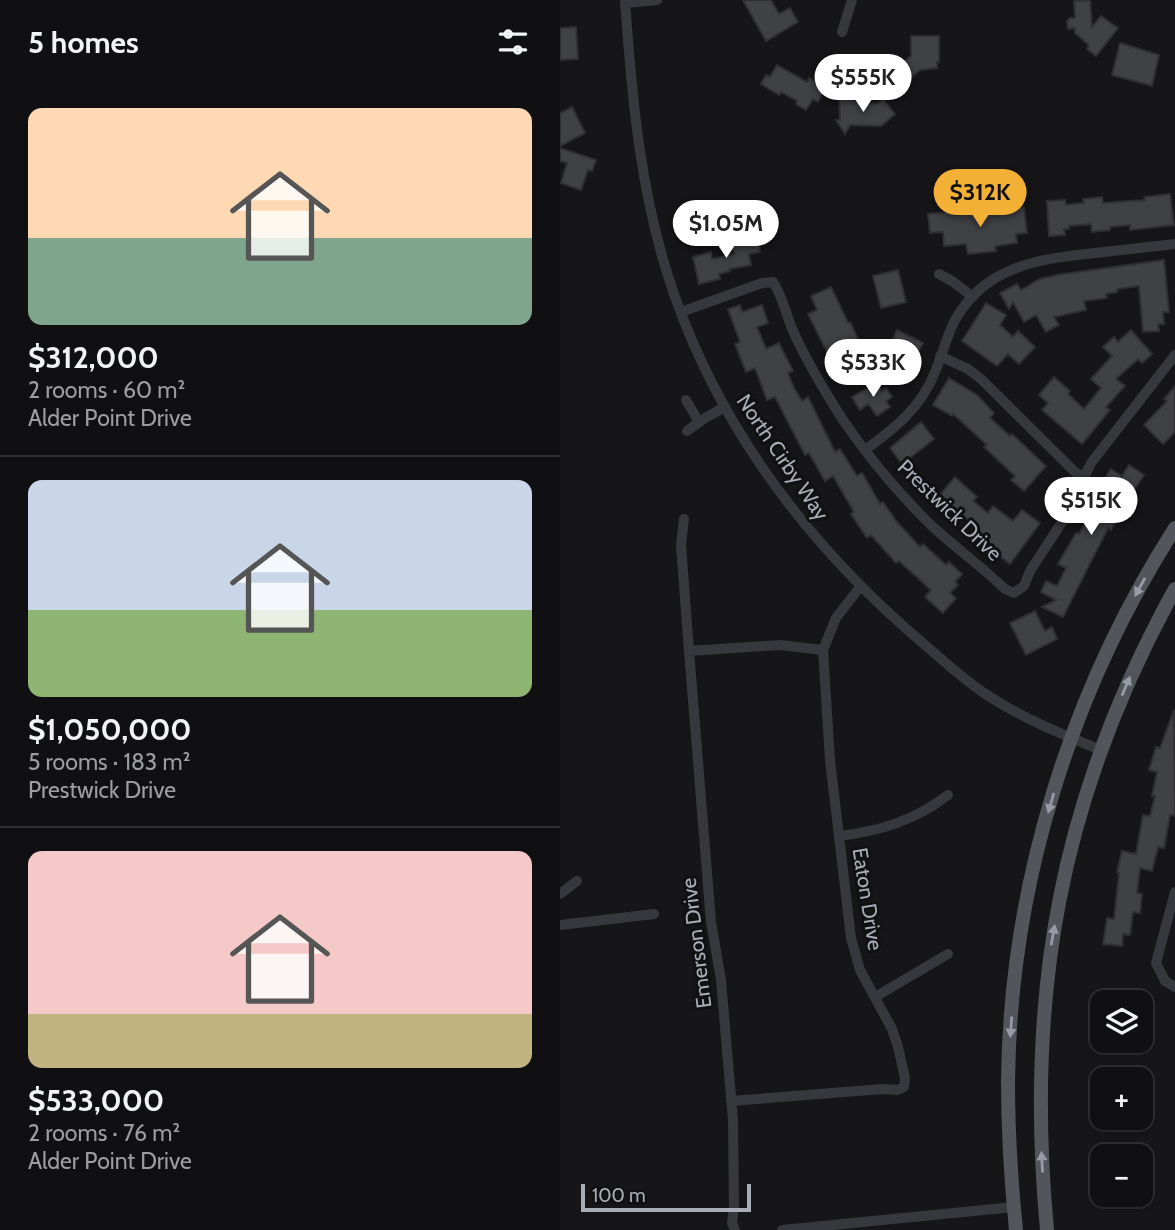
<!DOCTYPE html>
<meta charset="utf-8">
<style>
body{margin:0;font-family:Cabin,sans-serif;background:#19191b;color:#f1f3f6;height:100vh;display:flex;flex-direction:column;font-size:26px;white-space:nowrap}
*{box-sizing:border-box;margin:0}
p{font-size:23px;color:#9c9d9f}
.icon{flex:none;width:38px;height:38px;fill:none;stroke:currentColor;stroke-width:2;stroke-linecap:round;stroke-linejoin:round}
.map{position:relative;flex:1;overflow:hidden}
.drawer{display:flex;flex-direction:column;background:#101012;width:560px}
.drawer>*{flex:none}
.fabs{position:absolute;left:530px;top:990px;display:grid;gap:14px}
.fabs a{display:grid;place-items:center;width:63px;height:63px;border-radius:14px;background:#101012;box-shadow:0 2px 5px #0004,0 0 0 2px #303032;font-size:35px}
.scale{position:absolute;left:21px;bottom:18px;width:170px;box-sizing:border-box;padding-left:7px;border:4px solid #a8adb8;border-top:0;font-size:19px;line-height:24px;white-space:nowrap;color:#a8adb8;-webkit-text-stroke:5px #111113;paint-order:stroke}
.price{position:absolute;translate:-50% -60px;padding:0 16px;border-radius:24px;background:#fff;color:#222;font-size:23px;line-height:46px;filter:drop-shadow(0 2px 4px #0008)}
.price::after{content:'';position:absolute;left:50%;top:42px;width:21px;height:16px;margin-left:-10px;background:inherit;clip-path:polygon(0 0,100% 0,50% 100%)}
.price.selected{background:#f2b134;color:#111}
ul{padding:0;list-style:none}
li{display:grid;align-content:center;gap:14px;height:371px;padding:0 28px}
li+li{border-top:2px solid #303032}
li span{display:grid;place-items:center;height:217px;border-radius:14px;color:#555}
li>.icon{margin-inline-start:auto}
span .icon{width:126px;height:126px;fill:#fffc;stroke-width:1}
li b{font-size:30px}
h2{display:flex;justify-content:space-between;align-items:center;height:84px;padding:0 28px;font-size:30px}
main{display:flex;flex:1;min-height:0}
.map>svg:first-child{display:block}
.building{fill:#404145;stroke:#303034;stroke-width:2}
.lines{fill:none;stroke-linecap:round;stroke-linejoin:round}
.minor{stroke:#37383d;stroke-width:10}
.major{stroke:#53555c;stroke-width:14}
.oneway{fill:#979ba6}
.labels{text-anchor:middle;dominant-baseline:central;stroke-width:6;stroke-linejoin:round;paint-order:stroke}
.street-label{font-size:21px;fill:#a8adb8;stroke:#111113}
</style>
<main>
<section class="drawer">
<h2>5 homes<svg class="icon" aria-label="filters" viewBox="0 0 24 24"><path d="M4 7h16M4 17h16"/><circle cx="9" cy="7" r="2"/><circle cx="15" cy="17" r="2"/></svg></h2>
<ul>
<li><span style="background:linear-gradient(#ffd9b3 60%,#7fa58c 0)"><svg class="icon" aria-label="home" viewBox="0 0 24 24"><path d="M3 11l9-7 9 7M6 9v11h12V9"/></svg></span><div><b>$312,000</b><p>2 rooms · 60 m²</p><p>Alder Point Drive</p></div></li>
<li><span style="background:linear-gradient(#c9d6e8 60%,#8fb573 0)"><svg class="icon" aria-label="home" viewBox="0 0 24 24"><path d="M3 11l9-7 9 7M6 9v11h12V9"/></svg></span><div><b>$1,050,000</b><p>5 rooms · 183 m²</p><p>Prestwick Drive</p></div></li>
<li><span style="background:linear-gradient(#f6c9c9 75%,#c2b280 0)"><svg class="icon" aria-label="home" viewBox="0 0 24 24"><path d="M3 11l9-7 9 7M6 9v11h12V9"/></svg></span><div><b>$533,000</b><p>2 rooms · 76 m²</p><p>Alder Point Drive</p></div></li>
</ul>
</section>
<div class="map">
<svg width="615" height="1230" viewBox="0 0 615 1230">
<rect width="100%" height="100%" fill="#161618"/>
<path class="building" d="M 183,0 L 211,0 L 219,14 L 230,8 L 238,22 L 206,41 Z
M 530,0 L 532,27 L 541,16 L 558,28 L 536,56 L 527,49 L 529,45 L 515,33 L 515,28 L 508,29 L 507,21 L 510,18 L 515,18 L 514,1 Z
M 16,27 L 18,59 L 0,60 L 0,28 Z
M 351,36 L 379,36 L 379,62 L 377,62 L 377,68 L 360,70 L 346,82 L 335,69 L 351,56 Z
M 560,43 L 599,55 L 592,86 L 552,75 Z
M 217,65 L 247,82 L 249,78 L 266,87 L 258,102 L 253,99 L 246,110 L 236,104 L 237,101 L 221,92 L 219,95 L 201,84 L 206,75 L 210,77 Z
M 279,98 L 293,98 L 293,101 L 303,100 L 303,104 L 318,103 L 323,99 L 335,114 L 321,126 L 290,125 L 285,134 L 276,120 L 280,120 Z
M 12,107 L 25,133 L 0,146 L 0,113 Z
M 0,148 L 36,160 L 32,171 L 28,170 L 21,190 L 1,183 L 7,163 L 0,161 Z
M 610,194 L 614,225 L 570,230 L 570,225 L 550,227 L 550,230 L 532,232 L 531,224 L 509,226 L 509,229 L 504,229 L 505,235 L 489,236 L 487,201 L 505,200 L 506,205 L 524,203 L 523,199 L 542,197 L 543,203 L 585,200 L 584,197 Z
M 464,207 L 467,233 L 456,234 L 457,243 L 435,246 L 436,251 L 408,254 L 406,244 L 384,246 L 383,232 L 370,233 L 368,214 L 395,211 L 395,215 Z
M 190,235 L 191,239 L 198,238 L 200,252 L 189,254 L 191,265 L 169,269 L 170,271 L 159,274 L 160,279 L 139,284 L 133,257 L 151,252 L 152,259 L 174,254 L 171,238 Z
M 604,260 L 609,312 L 603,312 L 604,324 L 598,324 L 599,331 L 583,332 L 579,286 L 557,289 L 557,292 L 546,294 L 547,298 L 524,301 L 526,310 L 494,317 L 499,325 L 486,332 L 476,315 L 464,322 L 453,302 L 449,309 L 440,293 L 457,284 L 461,290 L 480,279 L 497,275 Z
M 338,270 L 346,302 L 321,308 L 313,276 Z
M 271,287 L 288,323 L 290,322 L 301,345 L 281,355 L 277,347 L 267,352 L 248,314 L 257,310 L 251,296 Z
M 426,303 L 446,315 L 440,325 L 453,337 L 458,331 L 475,347 L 459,364 L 448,354 L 437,366 L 402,341 Z
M 180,305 L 182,312 L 202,305 L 208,323 L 197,327 L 206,349 L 219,343 L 233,371 L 228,373 L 234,388 L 242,401 L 248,397 L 275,452 L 280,449 L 297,476 L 302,473 L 320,504 L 323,502 L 337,522 L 360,547 L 363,544 L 386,565 L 389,562 L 402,574 L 395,582 L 398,585 L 390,593 L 396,598 L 383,613 L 365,597 L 371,590 L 339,561 L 336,563 L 311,535 L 307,538 L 291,514 L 294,512 L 273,476 L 265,481 L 249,453 L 245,455 L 215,397 L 207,400 L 195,368 L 186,372 L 175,344 L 180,342 L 168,309 Z
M 337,330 L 363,343 L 347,374 L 333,367 L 340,353 L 329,347 Z
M 571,330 L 592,354 L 582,363 L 578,359 L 556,379 L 565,386 L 546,407 L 550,410 L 522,444 L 482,410 L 488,403 L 479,395 L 494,377 L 510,391 L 508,394 L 524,409 L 541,388 L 531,379 L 552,356 L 543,347 L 554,337 L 558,342 Z
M 389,378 L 417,395 L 434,413 L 430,418 L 450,436 L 452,434 L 486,466 L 464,491 L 451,480 L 455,476 L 424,447 L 427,445 L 393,414 L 392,416 L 373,405 Z
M 317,383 L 322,391 L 326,388 L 332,397 L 326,401 L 330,407 L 317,416 L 308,404 L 300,410 L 292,397 Z
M 615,386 L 615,432 L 603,444 L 584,425 L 607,401 L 604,399 Z
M 361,422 L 374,439 L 342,464 L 330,448 Z
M 569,465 L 584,475 L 564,505 L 565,506 L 551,530 L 548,528 L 503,617 L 482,607 L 496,600 L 481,592 L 486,581 L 497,586 L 506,568 L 498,564 L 516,533 L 519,534 L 525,522 L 527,524 L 536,509 L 531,507 L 542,486 L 540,485 L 551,469 L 562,476 Z
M 395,477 L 417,497 L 413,501 L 428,513 L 433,506 L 453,521 L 462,510 L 480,523 L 450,564 L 411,533 L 416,526 L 401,515 L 399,517 L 378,497 Z
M 475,611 L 485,631 L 492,627 L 497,639 L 466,655 L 450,623 Z
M 614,710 L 615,816 L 610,815 L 604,848 L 598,847 L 592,871 L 580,868 L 577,893 L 582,894 L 580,913 L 573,912 L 570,935 L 563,934 L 562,946 L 543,944 L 547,918 L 554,919 L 559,873 L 557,872 L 562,851 L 576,854 L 583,815 L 590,816 L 595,796 L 592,796 L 597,772 L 589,770 L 596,747 L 600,748 Z"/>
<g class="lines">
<path class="minor" d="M 65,0 C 72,101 81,201 115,297 C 164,435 254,551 365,645 C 385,662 404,680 427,695 C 462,718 501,734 541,750
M 65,3 L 97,0
M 282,32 L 292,0
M 379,274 L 392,281 L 413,297
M 121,312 L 202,283 L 213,282 C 223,297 226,315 233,331 C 247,362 265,392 283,420 C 309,458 339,494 372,526 C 396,548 422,567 445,589 L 454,593 L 464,586 L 470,571 L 504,519 L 531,463 L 615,355
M 380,356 L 408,369 L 421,379 L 515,472 L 524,477
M 126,400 L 139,422
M 127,431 L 145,418 L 165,407
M 305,450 C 335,428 361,408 375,372 C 382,356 386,338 394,322 C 424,266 478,259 535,253 C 562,250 588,247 615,244
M 124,519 L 121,545 L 129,651 L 151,922 L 161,980 L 173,1120 L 174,1208 L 172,1223 L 175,1230
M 129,651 L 220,645 L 263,650
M 279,836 C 320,831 354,821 388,795
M 615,892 L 596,963 L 605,981 L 615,987
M 0,894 L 17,881
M 0,925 L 94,914
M 315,997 L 388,954
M 171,1101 L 323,1089 L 337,1090 L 344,1087 L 345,1078 L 338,1047 L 332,1029 L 300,970 L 291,938 L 270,760 L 263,650 L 276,618 L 300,587
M 222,1230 L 454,1207"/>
<path class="major" d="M 456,1230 C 451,1181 448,1131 448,1081 C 450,887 510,692 615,528
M 487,1230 C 465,995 500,797 615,589"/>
</g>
<defs><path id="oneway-solid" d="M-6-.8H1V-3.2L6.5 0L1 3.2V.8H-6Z" transform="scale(1.75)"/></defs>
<g class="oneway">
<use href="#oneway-solid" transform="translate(580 587) rotate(119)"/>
<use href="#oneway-solid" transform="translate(566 686) rotate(-67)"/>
<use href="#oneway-solid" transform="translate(491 803) rotate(106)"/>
<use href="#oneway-solid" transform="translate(493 935) rotate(-80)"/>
<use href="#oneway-solid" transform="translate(451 1027) rotate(94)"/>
<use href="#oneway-solid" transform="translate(482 1162) rotate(-93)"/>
</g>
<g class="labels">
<g class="street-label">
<text transform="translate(223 457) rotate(56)">North Cirby Way</text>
<text transform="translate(390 510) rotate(44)">Prestwick Drive</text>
<text transform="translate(308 899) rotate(81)">Eaton Drive</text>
<text transform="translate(136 943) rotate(-97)">Emerson Drive</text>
</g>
</g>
</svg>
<div class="fabs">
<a><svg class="icon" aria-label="layers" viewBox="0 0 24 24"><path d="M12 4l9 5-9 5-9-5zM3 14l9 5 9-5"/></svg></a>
<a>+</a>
<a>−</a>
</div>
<div class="scale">100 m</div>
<b class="price" style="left:303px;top:114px">$555K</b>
<b class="price selected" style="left:420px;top:229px">$312K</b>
<b class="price" style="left:166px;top:260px">$1.05M</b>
<b class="price" style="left:313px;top:399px">$533K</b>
<b class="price" style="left:531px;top:537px">$515K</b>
</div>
</main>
